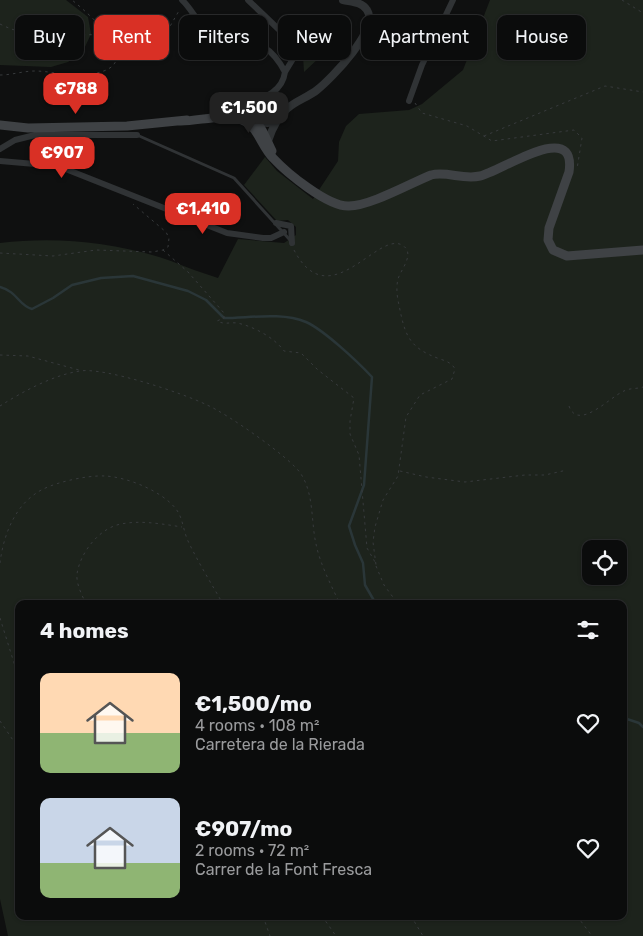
<!DOCTYPE html>
<meta charset="utf-8">
<style>
body{margin:0;font-family:Rubik,sans-serif;background:#141515;color:#f1f3f6;height:100vh;display:flex;flex-direction:column;font-size:19px;white-space:nowrap}
*{box-sizing:border-box;margin:0}
p{font-size:16px;color:#9a9b9d}
.icon{flex:none;width:28px;height:28px;fill:none;stroke:currentColor;stroke-width:2;stroke-linecap:round;stroke-linejoin:round}
.map{position:relative;flex:1;overflow:hidden}
.drawer{position:absolute;left:15px;top:600px;width:612px;height:320px;display:flex;flex-direction:column;background:#0b0c0c;border-radius:10px;box-shadow:0 1px 4px #0004,0 0 0 1px #2b2c2d}
.drawer>*{flex:none}
.top-card{position:absolute;left:15px;top:15px;width:614px;height:45px;display:flex;gap:10px}
.tools{position:absolute;left:582px;top:540px;display:grid;gap:10px}
.tools a{display:grid;place-items:center;width:45px;height:45px;border-radius:10px;background:#0b0c0c;box-shadow:0 1px 4px #0004,0 0 0 1px #2b2c2d;font-size:25px}
.price{position:absolute;translate:-50% -42px;padding:0 11px;border-radius:10px;background:#d93025;color:#fff;font-size:16px;line-height:32px;filter:drop-shadow(0 1px 2px #0008)}
.price::after{content:'';position:absolute;left:50%;top:30px;width:15px;height:11px;margin-left:-8px;background:inherit;clip-path:polygon(0 0,100% 0,50% 100%)}
.price.on{background:#222;color:#fff}
ul{padding:0;list-style:none}
li{display:flex;align-items:center;gap:15px;height:125px;padding:0 25px}
li span{display:grid;place-items:center;flex:none;width:140px;height:100px;border-radius:10px;color:#555}
li>.icon{margin-inline-start:auto}
span .icon{width:60px;height:60px;fill:#fffc;stroke-width:1}
li b{font-size:21px}
h2{display:flex;justify-content:space-between;align-items:center;height:60px;padding:0 25px;font-size:21px}
.tag{padding:0 18px;border-radius:10px;background:#0b0c0c;box-shadow:0 1px 4px #0004,0 0 0 1px #2b2c2d;font-size:18px;line-height:45px}
.tag.on{background:#d93025;color:#fff}
.map>svg:first-child{display:block}
.green{fill:#1d231c;fill-rule:evenodd}
.lines{fill:none;stroke-linecap:round;stroke-linejoin:round}
.stream{stroke:#2a3638;stroke-width:2.5}
.path{stroke:#373a3c;stroke-width:1;stroke-dasharray:2.5 4;stroke-linecap:butt}
.service{stroke:#303335;stroke-width:3}
.minor{stroke:#303335;stroke-width:6}
.tertiary{stroke:#303335;stroke-width:8}
.secondary{stroke:#3f4245;stroke-width:9}
</style>
<div class="map">
<svg width="643" height="936" viewBox="0 0 643 936">
<rect width="100%" height="100%" fill="#0f1010"/>
<path class="green" d="M 0,0 L 66,0 L 88,17 L 91,34 L 84,49 L 68,62 L 51,67 L 0,65 Z
M 490,0 L 643,0 L 643,936 L 8,936 L 0,899 L 0,243 C 56,236 117,242 171,261 C 186,267 202,273 218,278 L 238,239 L 284,243 L 296,235 L 296,227 L 288,220 L 277,221 L 244,185 L 265,157 L 277,171 L 313,199 L 338,161 L 339,142 L 346,126 L 359,114 L 409,110 L 422,104 L 463,70 ZM 591,549 L 619,549 L 619,576 L 591,576 ZM 19,604 L 624,604 L 624,916 L 19,916 Z
M 312,48 L 320,57 L 304,72 L 303,56 Z"/>
<g class="lines">
<path class="stream" d="M 0,287 C 18,292 18,305 32,309 L 53,298 L 72,285 L 101,278 L 133,276 L 188,291 L 206,300 L 224,318 C 249,318 282,312 306,322 C 324,330 358,362 372,377 L 364,485 L 349,526 L 355,545 L 363,563 L 365,585 L 376,604
M 624,718 L 639,723 L 643,727"/>
<path class="path" d="M 622,0 L 643,13
M 0,24 C 35,42 70,33 107,35 C 125,36 143,39 161,42 L 180,9
M 375,25 L 434,26
M 0,75 C 12,75 23,71 35,71 C 50,71 65,76 81,75 C 152,71 100,23 72,0
M 415,103 L 422,113 L 467,126 L 492,141 L 574,130 L 582,138 L 577,169
M 484,136 L 605,86 L 643,92
M 163,250 L 188,272 L 224,313 L 224,318 L 217,321 C 225,325 229,322 237,323 C 253,326 275,338 284,351 L 301,353 L 318,370 L 354,398 L 350,421 L 350,434 L 359,455 L 367,548 L 375,562
M 294,250 C 329,317 377,231 402,245 C 416,253 401,269 398,279 C 396,287 397,297 399,305 C 405,336 409,348 440,359 C 446,361 452,363 455,369 L 452,379 L 420,395 L 406,417 L 398,476 L 383,500 L 375,527 L 373,542 L 376,565
M 0,253 L 53,256 L 96,250 L 152,252 L 163,250 L 168,247 L 169,238 L 166,232 L 133,204
M 0,355 L 28,356 L 79,370
M 0,406 C 22,392 53,375 80,371 C 104,367 183,393 207,405 C 226,413 291,458 301,474 C 314,494 311,522 316,544 C 320,564 331,585 340,604
M 569,406 C 578,432 611,396 624,391 C 629,388 637,389 643,387
M 400,471 L 426,477 L 465,482 L 525,475 L 545,475 L 567,470
M 0,563 C 3,538 13,509 35,494 C 49,483 87,475 105,476 C 127,477 162,491 176,509 C 183,518 183,530 188,541 C 198,562 211,583 223,604
M 376,566 L 384,585 L 398,604
M 86,604 C 82,595 76,584 77,574 C 80,553 99,528 121,524 C 141,520 162,524 182,527
M 0,618 L 19,679
M 0,721 L 19,749
M 263,916 L 270,936
M 322,916 L 336,936
M 411,916 L 423,936
M 577,916 L 592,936"/>
<path class="service" d="M 137,135 L 234,178 L 290,240"/>
<path class="minor" d="M 182,0 C 193,10 197,24 210,31 C 243,49 263,30 285,72 C 282,95 259,99 240,106
M 248,0 L 294,44 L 296,54 L 285,72
M 409,101 L 422,65 L 453,0
M 0,149 L 15,140 L 35,135 L 137,135
M 0,161 L 58,166 L 227,233 L 263,238 L 271,238 L 284,232
M 276,223 L 291,226 L 292,243"/>
<path class="tertiary" d="M 225,111 L 238,106 L 261,110 L 289,107
M 254,122 L 268,123 L 279,117
M 268,141 C 272,129 278,116 288,108 C 296,101 308,97 317,90 C 331,79 380,29 367,10 C 362,2 352,2 343,0"/>
<path class="secondary" d="M 221,113 C 256,108 259,124 272,151
M 181,121 C 200,121 224,113 242,120 C 258,126 261,146 273,158 C 287,173 328,207 349,206 C 370,206 409,184 431,175 C 447,171 463,180 480,176 C 502,171 577,118 569,172 L 549,228 L 548,240 L 553,250 L 567,256 L 643,250
M 0,125 L 28,128 L 127,126 L 187,120"/>
</g>
</svg>
<div class="tools">
<a><svg class="icon" aria-label="locate" viewBox="0 0 24 24"><circle cx="12" cy="12" r="6"/><path d="M12 2v4M12 18v4M2 12h4M18 12h4"/></svg></a>
</div>
<b class="price" style="left:76px;top:115px">€788</b>
<b class="price on" style="left:249px;top:134px">€1,500</b>
<b class="price" style="left:62px;top:179px">€907</b>
<b class="price" style="left:203px;top:235px">€1,410</b>
<div class="top-card">
<a class="tag">Buy</a>
<a class="tag on">Rent</a>
<a class="tag">Filters</a>
<a class="tag">New</a>
<a class="tag">Apartment</a>
<a class="tag">House</a>
</div>
<section class="drawer">
<h2>4 homes<svg class="icon" aria-label="filters" viewBox="0 0 24 24"><path d="M4 7h16M4 17h16"/><circle cx="9" cy="7" r="2"/><circle cx="15" cy="17" r="2"/></svg></h2>
<ul>
<li><span style="background:linear-gradient(#ffd9b3 60%,#8fb573 0)"><svg class="icon" aria-label="home" viewBox="0 0 24 24"><path d="M3 11l9-7 9 7M6 9v11h12V9"/></svg></span><div><b>€1,500/mo</b><p>4 rooms · 108 m²</p><p>Carretera de la Rierada</p></div><svg class="icon" aria-label="heart" viewBox="0 0 24 24"><path d="M12 20l-8-8c-3-5 5-10 8-4 3-6 11-1 8 4z"/></svg></li>
<li><span style="background:linear-gradient(#c9d6e8 65%,#8fb573 0)"><svg class="icon" aria-label="home" viewBox="0 0 24 24"><path d="M3 11l9-7 9 7M6 9v11h12V9"/></svg></span><div><b>€907/mo</b><p>2 rooms · 72 m²</p><p>Carrer de la Font Fresca</p></div><svg class="icon" aria-label="heart" viewBox="0 0 24 24"><path d="M12 20l-8-8c-3-5 5-10 8-4 3-6 11-1 8 4z"/></svg></li>
</ul>
</section>
</div>
